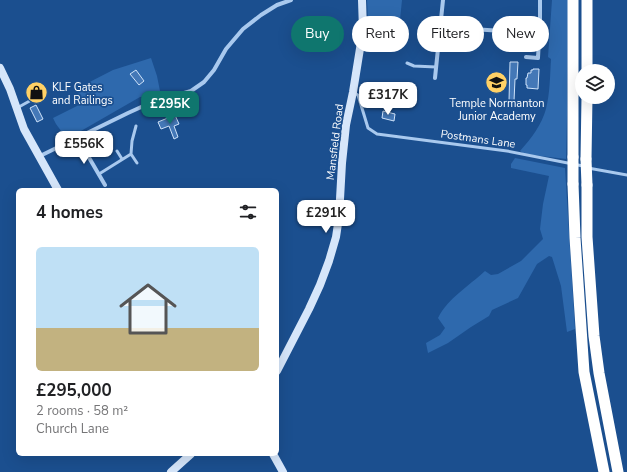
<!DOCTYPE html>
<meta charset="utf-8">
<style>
body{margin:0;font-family:"Nunito Sans",sans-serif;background:#f6f6f6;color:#202124;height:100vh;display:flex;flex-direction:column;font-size:15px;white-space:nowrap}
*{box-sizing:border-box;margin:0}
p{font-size:13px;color:#757577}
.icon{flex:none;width:22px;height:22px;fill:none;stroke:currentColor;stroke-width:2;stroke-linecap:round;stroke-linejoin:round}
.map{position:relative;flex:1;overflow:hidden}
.panel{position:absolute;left:16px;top:188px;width:263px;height:268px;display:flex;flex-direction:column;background:#fff;border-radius:6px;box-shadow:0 4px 16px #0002}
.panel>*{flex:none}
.hud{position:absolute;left:291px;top:16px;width:276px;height:36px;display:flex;gap:8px}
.controls{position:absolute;left:575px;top:64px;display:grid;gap:8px}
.controls a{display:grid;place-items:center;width:40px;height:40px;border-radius:50%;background:#fff;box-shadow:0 4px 16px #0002;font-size:20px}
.price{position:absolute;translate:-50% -34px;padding:0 9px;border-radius:8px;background:#fff;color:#222;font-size:13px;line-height:26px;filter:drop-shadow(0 1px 2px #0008)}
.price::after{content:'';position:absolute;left:50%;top:24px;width:12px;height:9px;margin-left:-6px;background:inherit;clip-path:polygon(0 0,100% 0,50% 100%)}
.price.current{background:#0f766e;color:#fff}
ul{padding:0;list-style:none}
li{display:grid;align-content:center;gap:8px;height:212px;padding:0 20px}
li+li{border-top:1px solid #e0e0e0}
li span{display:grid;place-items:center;height:124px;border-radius:6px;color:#555}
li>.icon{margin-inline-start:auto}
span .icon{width:72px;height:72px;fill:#fffc;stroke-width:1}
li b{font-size:17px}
h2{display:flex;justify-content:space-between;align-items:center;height:48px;padding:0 20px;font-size:17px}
.chip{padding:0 14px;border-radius:18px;background:#fff;box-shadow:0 4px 16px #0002;font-size:14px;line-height:36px}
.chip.current{background:#0f766e;color:#fff}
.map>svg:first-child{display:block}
.green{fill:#2e69ad}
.building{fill:#4478b7;stroke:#cfe3fa}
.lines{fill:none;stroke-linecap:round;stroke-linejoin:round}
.lane{stroke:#a9c9ee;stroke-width:3}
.street{stroke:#a9c9ee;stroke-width:4}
.secondary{stroke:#d6e6fa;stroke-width:8}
.highway{stroke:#fff;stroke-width:11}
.highway-bridge{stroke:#fff;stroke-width:11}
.labels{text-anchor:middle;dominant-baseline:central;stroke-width:3.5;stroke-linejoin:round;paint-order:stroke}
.poi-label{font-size:11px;fill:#fff;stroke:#1b4f8f;text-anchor:start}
.street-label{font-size:11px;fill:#fff;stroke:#1b4f8f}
</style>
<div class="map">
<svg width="627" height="472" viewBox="0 0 627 472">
<rect width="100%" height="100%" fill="#1b4f8f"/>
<path class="green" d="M 367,0 L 402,0 L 399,30 L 374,29 L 373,20 L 368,20 Z
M 552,0 L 568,0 L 567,116 L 566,159 L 524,154 L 520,151 C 531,139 542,124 546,109 C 550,93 550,76 551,59 L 548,57 Z
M 151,58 L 157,76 L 161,96 L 140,97 L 67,139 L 56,124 L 53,118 L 83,103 L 76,89 L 113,70 Z
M 515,158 L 565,168 L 575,329 L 567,332 L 561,286 L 552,257 L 549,256 L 537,264 L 518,298 L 492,310 L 489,316 L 471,327 L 448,343 L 428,353 L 426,343 L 440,335 L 445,328 L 438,318 C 448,298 469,286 485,271 L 491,275 L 498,274 L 521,261 L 543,239 L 540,229 L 543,204 L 549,176 L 511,168 L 511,164 Z"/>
<path class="building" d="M 510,62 L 518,62 L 517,79 L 515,79 L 514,101 L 509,101 Z
M 533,69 L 539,69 L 538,89 L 527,88 L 527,85 L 526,85 L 526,78 L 527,78 L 528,73 L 531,73 L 531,70 L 533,70 Z
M 136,70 L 144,81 L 139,85 L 130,74 Z
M 36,105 L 43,119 L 37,122 L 30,108 Z
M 383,111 L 395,114 L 394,121 L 382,118 Z
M 175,115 L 179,124 L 174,126 L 178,137 L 174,139 L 169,126 L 161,129 L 158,122 Z"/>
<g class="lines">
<path class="lane" d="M 407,63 L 414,66 L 436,67
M 354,93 L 358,95 L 368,128 L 377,134 L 507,151 L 583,166
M 17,108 L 44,93
M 117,151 L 122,159
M 131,154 L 132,141 L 136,126
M 588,168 L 627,175
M 99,174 L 131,154 L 137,163"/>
<path class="street" d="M 440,27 L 503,31
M 526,57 L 538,58 L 540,19 L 540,0
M 435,78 L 443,0
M 77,137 L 105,185
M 40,156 L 128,113 L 150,103 L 191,91 L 204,82 L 214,70 L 226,49 L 243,29 L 261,15 L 277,5 L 291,0"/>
<path class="secondary" d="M 0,68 L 10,89 L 24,129 L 58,190
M 277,371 L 309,309 L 320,285 L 329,261 L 336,237 L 339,217 L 342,163 L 346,125 L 353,92 L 363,30 L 362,0
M 273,454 L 283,472
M 171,472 L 191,454"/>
<path class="highway" d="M 587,0 L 587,71
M 573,157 L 573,0
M 586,159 L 587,97
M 573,184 L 575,238 L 584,372 L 604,472
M 587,185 L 587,237 L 594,336 L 599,373 L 618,472"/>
<path class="highway-bridge" d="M 573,157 L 573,184
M 586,159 L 587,185"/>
</g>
<defs>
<symbol id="school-disc" viewBox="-11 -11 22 22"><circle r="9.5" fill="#ffd166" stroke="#1b4f8f"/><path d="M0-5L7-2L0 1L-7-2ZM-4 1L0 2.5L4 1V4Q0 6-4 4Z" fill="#111"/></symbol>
<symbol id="shop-disc" viewBox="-11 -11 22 22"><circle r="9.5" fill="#ffd166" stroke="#1b4f8f"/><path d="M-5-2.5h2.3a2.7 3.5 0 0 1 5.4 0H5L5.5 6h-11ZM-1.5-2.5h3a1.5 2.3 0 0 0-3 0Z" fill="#111"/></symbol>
</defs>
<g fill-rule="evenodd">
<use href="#school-disc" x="484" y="70" width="25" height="25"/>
<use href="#shop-disc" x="24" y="80" width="25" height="25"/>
</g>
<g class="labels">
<g class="poi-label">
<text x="52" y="87">KLF Gates<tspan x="52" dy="13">and Railings</tspan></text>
<text x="497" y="103" text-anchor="middle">Temple Normanton<tspan x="497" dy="13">Junior Academy</tspan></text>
</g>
<g class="street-label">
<text transform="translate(478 139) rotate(8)">Postmans Lane</text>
<text transform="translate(335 142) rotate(-83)">Mansfield Road</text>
</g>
</g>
</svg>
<div class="controls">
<a><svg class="icon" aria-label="layers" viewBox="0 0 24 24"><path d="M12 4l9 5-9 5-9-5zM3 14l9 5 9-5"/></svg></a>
</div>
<b class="price" style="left:388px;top:116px">£317K</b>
<b class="price current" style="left:170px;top:125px">£295K</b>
<b class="price" style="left:84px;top:165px">£556K</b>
<b class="price" style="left:326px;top:234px">£291K</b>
<div class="hud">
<a class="chip current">Buy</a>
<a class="chip">Rent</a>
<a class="chip">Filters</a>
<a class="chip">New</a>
</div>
<section class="panel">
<h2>4 homes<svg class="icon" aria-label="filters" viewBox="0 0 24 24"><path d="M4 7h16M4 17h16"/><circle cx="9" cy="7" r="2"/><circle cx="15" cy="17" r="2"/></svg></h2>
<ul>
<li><span style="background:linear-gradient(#bfe0f5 65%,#c2b280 0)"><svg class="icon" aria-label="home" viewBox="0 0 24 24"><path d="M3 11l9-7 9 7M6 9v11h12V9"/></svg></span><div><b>£295,000</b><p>2 rooms · 58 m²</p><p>Church Lane</p></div></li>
</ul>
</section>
</div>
